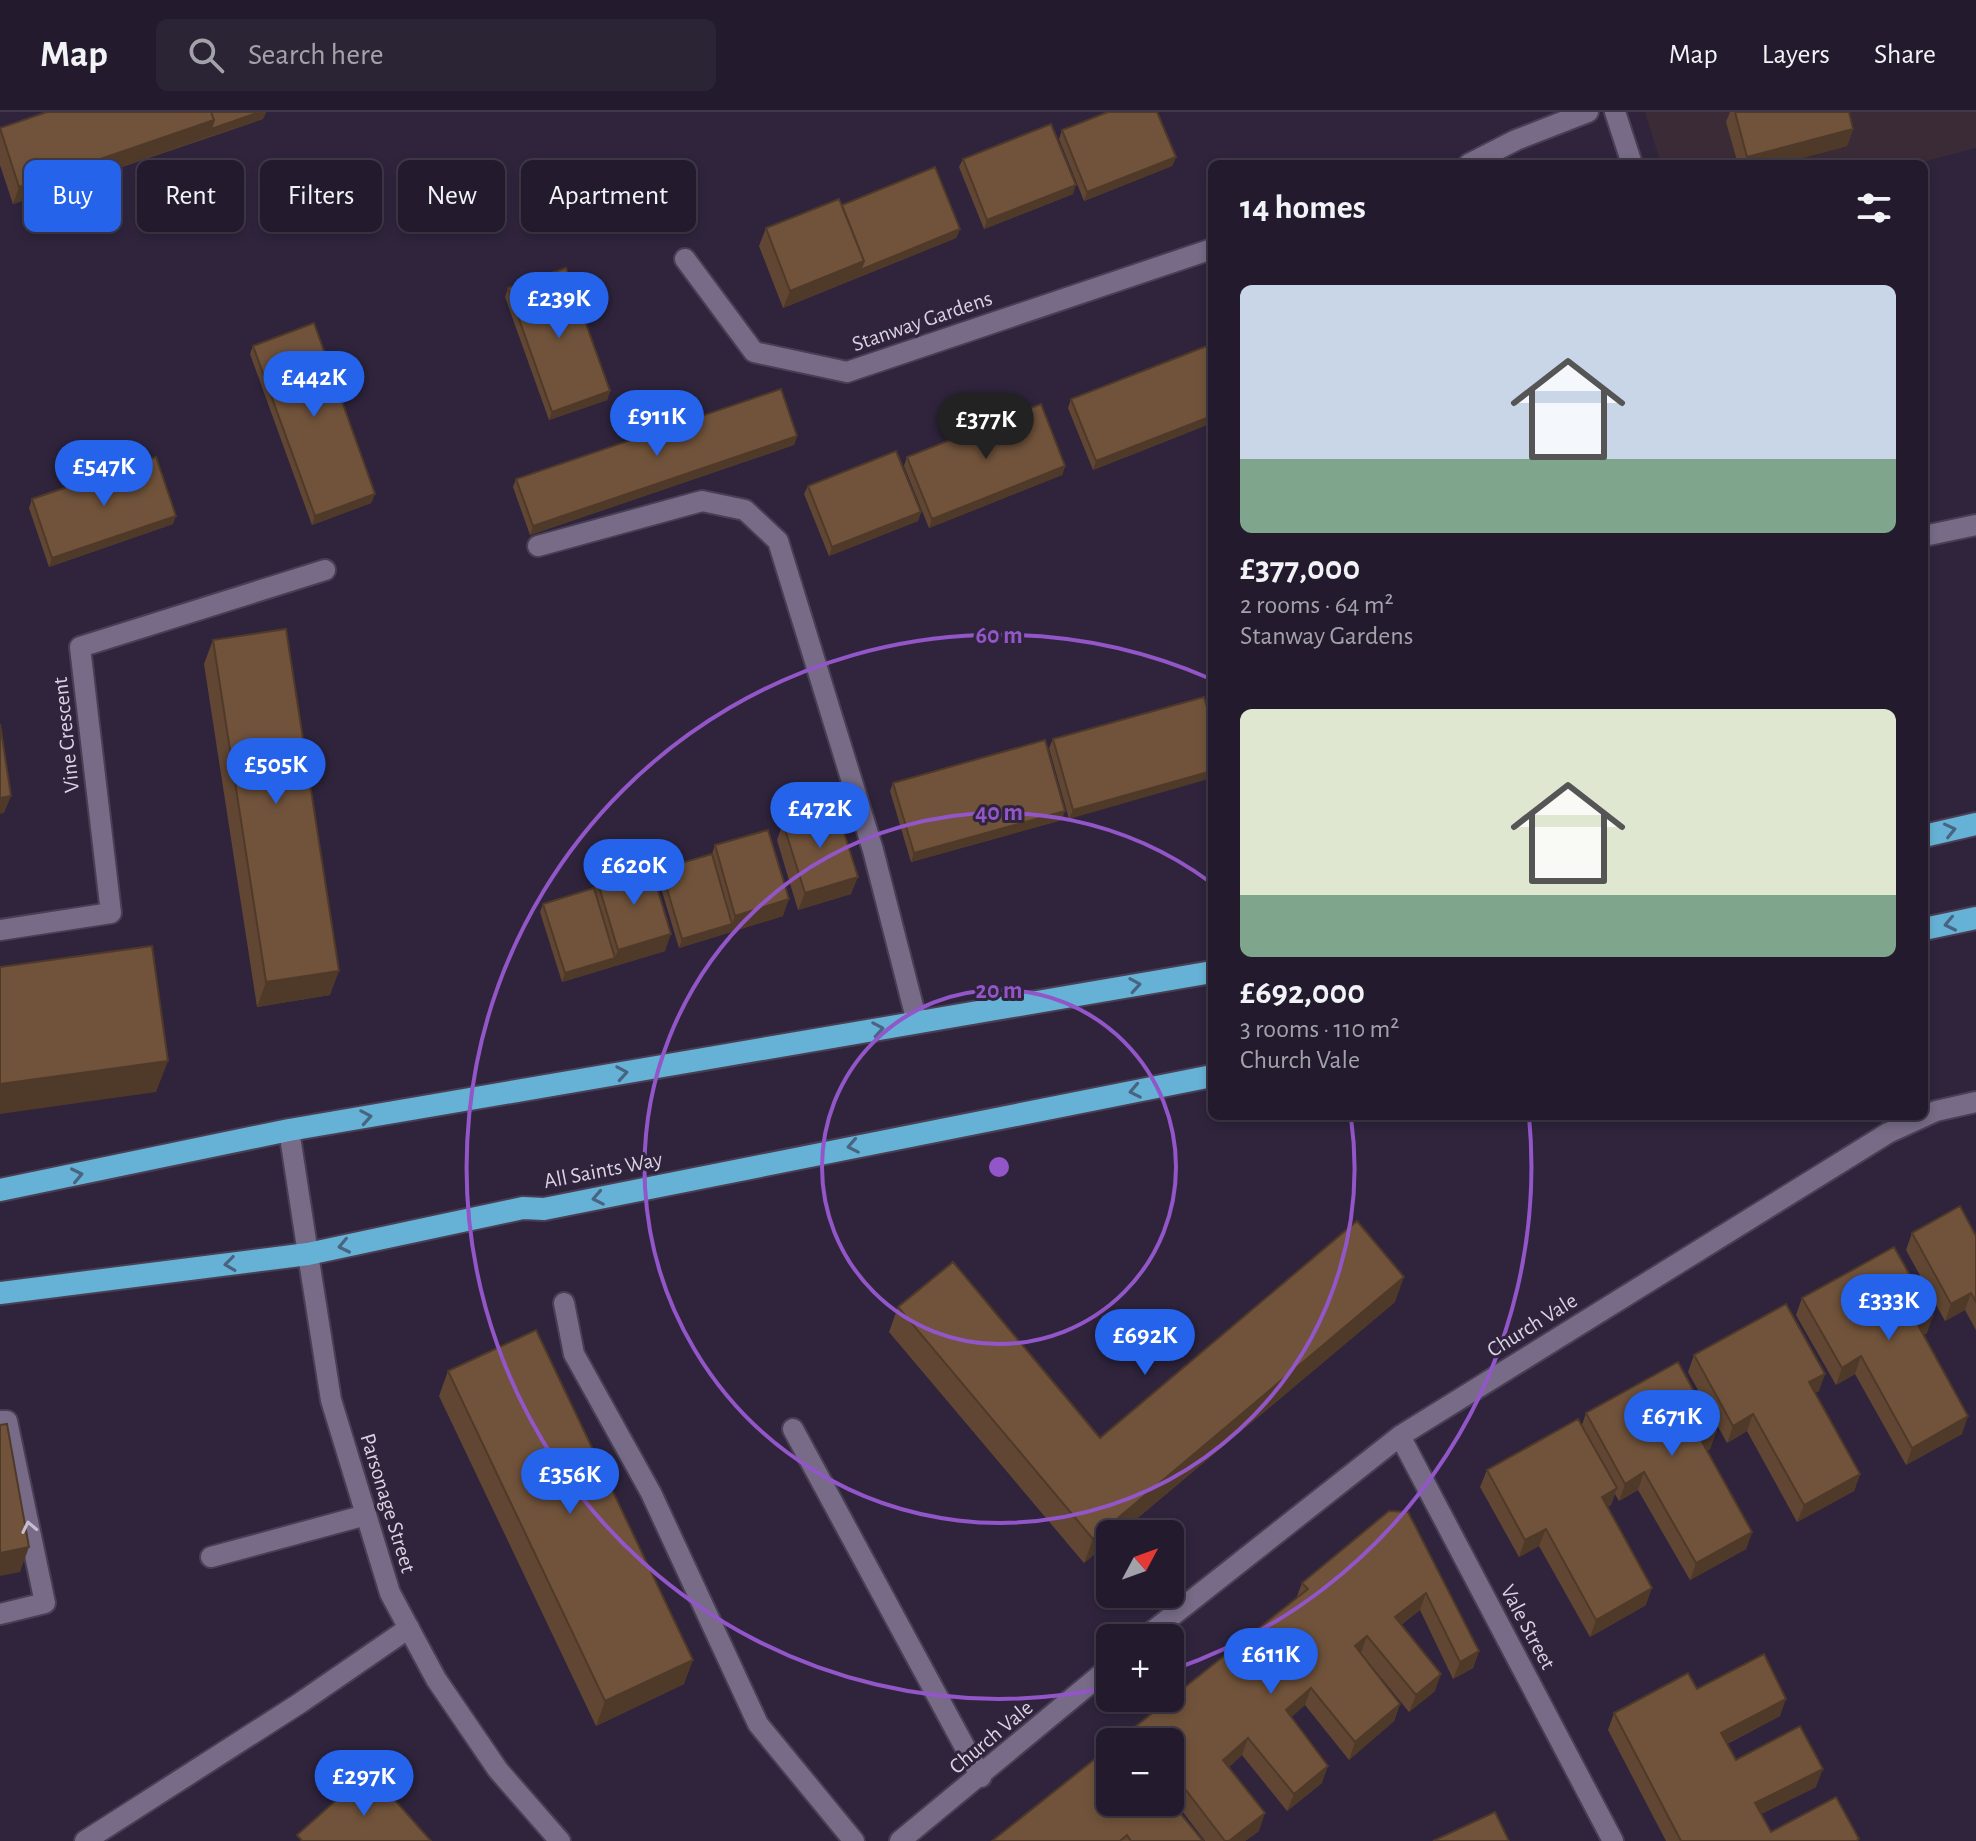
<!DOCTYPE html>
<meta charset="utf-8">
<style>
body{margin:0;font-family:"Alegreya Sans",sans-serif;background:#2b2435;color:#f1f3f6;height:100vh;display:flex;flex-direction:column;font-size:30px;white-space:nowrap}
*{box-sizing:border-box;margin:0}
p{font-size:26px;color:#a3a1aa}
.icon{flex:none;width:44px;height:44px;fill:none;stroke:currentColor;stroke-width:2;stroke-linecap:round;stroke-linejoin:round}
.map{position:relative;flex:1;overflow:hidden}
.drawer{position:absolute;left:1208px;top:48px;width:720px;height:960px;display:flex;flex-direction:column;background:#231b2d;border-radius:12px;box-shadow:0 4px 12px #0003,0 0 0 2px #403949}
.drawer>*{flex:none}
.hud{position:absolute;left:24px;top:48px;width:760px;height:72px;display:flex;gap:16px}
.needle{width:52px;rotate:49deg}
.buttons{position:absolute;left:1096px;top:1408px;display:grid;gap:16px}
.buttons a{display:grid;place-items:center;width:88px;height:88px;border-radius:12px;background:#231b2d;box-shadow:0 4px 12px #0003,0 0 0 2px #403949;font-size:40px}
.price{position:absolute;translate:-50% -68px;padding:0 18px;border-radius:28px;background:#2563eb;color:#fff;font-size:26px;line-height:52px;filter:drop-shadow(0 2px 4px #0008)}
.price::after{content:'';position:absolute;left:50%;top:48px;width:24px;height:18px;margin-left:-12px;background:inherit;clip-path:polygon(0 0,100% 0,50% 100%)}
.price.selected{background:#222;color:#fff}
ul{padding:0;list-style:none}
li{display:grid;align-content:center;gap:16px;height:424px;padding:0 32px}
li span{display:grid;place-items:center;height:248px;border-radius:12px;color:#555}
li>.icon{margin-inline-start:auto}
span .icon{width:144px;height:144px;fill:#fffc;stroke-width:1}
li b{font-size:34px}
h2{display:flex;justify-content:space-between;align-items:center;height:96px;padding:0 32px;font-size:34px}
.pill{padding:0 28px;border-radius:12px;background:#231b2d;box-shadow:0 4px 12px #0003,0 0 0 2px #403949;font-size:28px;line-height:72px}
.pill.selected{background:#2563eb;color:#fff}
header{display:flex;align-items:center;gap:48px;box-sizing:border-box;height:112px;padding:0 40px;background:#231b2d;border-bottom:2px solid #403949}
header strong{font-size:38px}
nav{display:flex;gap:44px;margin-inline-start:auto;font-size:28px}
.search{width:560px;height:72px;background:#2b2435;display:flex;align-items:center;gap:20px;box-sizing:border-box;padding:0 28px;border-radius:12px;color:#a3a1aa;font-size:30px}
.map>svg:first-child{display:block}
.education{fill:#3b2b36}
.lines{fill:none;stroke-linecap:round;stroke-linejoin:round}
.service-casing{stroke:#493f54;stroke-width:24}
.minor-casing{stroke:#493f54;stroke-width:24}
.tertiary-casing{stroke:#493f54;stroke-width:24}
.trunk-casing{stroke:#493f54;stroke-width:26}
.service{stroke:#776b87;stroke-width:20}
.minor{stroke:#776b87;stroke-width:20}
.tertiary{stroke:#776b87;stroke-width:20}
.trunk{stroke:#66b2d6;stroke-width:22}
.wall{fill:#614733}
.shaded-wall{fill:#4f3a29}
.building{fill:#71533b;stroke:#4f3a29;stroke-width:2}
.oneway{stroke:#486481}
.oneway2{stroke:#c5bdd0}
.ring{fill:none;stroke:#9256c8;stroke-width:4}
.labels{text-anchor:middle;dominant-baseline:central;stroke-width:6;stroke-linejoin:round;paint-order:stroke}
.street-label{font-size:22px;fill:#d9d2e2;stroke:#2f243c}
.centre{fill:#9256c8;stroke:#2f243c;stroke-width:4}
.ring-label{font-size:24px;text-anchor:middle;font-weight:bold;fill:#9256c8;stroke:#2f243c;stroke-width:6;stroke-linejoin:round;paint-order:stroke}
</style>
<header>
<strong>Map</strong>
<div class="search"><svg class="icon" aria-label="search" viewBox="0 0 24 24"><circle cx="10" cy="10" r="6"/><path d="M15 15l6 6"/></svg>Search here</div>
<nav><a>Map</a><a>Layers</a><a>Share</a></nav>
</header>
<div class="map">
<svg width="1976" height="1729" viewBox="0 0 1976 1729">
<rect width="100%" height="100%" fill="#2f243c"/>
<path class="education" d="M 1645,0 L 1976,0 L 1976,36 L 1915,52 L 1661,52 Z"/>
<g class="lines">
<defs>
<path id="service" d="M 538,434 L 702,389 L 745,398 L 778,429 L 873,738 L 917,910
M 564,1191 L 574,1242 L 651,1381 L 758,1612 L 854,1729
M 0,1309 L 7,1309 L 45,1491 L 0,1502
M 793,1317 L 981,1665
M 211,1445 L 366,1403
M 85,1729 L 300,1591 L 409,1516"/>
<path id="minor" d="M 1615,0 L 1632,52
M 1469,52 L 1516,28 L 1588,0
M 685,147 L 754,240 L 847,260 L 1212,137
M 1924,424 L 1976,413
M 0,818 L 111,801 L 80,535 L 325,458
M 289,1018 L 308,1142
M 1400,1324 L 1613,1729
M 1144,1526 L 1400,1324 L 1888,1021 L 1936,999 L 1976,990
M 900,1729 L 1110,1555"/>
<path id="tertiary" d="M 308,1142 L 331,1288 L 390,1481 L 436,1567 L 498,1658 L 560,1729"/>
<path id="trunk" d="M 1924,724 L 1976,712
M 1924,817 L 1976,806
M 0,1078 L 289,1018 L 1212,860
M 0,1181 L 308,1142 L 523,1096 L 544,1097 L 1212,964"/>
</defs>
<use href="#service" class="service-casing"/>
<use href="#minor" class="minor-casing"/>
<use href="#tertiary" class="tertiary-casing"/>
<use href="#trunk" class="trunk-casing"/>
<use href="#service" class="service"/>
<use href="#minor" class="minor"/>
<use href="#tertiary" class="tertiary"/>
<use href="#trunk" class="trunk"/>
</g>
<path class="wall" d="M 47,0 L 266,0 L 263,7 L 13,92 L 0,53 L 0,16 Z
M 1730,0 L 1849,0 L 1853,17 L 1847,34 L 1779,52 L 1738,52 L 1726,10 Z
M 1062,18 L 1176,45 L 1172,54 L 1084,89 L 1059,27 Z
M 963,47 L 1073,82 L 984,117 L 959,55 Z
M 842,93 L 960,117 L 956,126 L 783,196 L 759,134 L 766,116 Z
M 508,176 L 610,279 L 607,288 L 549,308 L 505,185 Z
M 1212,232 L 1212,311 L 1093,358 L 1068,296 L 1071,287 Z
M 253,234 L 375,382 L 371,391 L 312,413 L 250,242 Z
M 797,324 L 794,333 L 530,423 L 513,375 L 516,367 Z
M 907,345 L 1065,354 L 1062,363 L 929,416 L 904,354 Z
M 808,374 L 921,400 L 918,409 L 829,444 L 804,382 Z
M 32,387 L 173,412 L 49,455 L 29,396 Z
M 213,528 L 330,883 L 257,895 L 204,552 Z
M 1204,585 L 1069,707 L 1049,636 L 1053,627 Z
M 893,671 L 1062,708 L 911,750 L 890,679 Z
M 783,711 L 851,782 L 798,798 L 777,728 Z
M 715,733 L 783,804 L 679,836 L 658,766 L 661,757 L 712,742 Z
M 597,768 L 665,839 L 562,870 L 540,800 L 543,792 L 594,776 Z
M 1912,1121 L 1976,1124 L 1976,1218 L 1965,1198 L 1945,1209 L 1906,1138 Z
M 1802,1186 L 1927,1221 L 1923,1223 L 1962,1322 L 1906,1353 L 1855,1262 L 1836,1273 L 1796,1203 Z
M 1395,1190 L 1084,1451 L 889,1220 L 898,1195 L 1100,1326 Z
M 1694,1243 L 1819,1279 L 1815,1281 L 1860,1362 L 1854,1379 L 1797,1410 L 1747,1319 L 1727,1331 L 1688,1260 Z
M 448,1259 L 684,1572 L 596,1614 L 439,1284 Z
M 1586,1301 L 1716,1320 L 1710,1337 L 1707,1339 L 1752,1420 L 1746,1437 L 1690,1468 L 1638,1378 L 1619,1389 L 1615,1382 L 1611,1393 L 1607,1395 L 1646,1493 L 1590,1525 L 1539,1434 L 1519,1445 L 1480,1375 L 1487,1358 L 1582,1313 Z
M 1389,1399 L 1479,1539 L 1473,1556 L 1453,1567 L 1420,1498 L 1401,1513 L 1435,1579 L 1409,1600 L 1361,1541 L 1400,1592 L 1394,1609 L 1349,1648 L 1305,1593 L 1291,1605 L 1322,1671 L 1287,1699 L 1242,1643 L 1229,1655 L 1259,1719 L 1245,1729 L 1205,1729 L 1179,1695 L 1176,1696 L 1203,1729 L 992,1729 L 1296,1487 L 1302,1471 Z
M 1697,1577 L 1780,1604 L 1727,1632 L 1736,1648 L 1816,1675 L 1761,1702 L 1771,1720 L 1858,1729 L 1666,1729 L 1608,1618 L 1614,1601 Z"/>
<path class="shaded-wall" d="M 260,0 L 266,0 L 263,7 L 208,25 L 211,17 Z
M 214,8 L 208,25 L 13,92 L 19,75 Z
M 1853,17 L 1847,34 L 1779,52 L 1744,52 L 1747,45 Z
M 1176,45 L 1172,54 L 1084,89 L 1087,80 Z
M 1076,73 L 1073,82 L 984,117 L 987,108 Z
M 960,117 L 956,126 L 783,196 L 790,179 L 864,149 Z
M 610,279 L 607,288 L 549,308 L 552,300 Z
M 1212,304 L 1212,311 L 1093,358 L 1096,349 Z
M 797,324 L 794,333 L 530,423 L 533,414 Z
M 1065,354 L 1062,363 L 929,416 L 932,407 Z
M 375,382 L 371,391 L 312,413 L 315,404 Z
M 921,400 L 918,409 L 829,444 L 832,435 Z
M 176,404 L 173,412 L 49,455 L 52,446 Z
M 1212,659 L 1212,666 L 1069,707 L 1073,698 Z
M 11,684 L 4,701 L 0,702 L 0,686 Z
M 1065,699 L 1062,708 L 911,750 L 914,741 Z
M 858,765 L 851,782 L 798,798 L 805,781 Z
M 789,787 L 783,804 L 679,836 L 682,827 L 732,812 L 735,804 Z
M 671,822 L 665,839 L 562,870 L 565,861 L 615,846 L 618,838 Z
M 339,859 L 330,883 L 257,895 L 266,870 Z
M 168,949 L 156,980 L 0,1002 L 0,972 Z
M 1404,1165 L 1395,1190 L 1118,1422 L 1110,1422 L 1110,1429 L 1084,1451 L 1093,1427 Z
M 1971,1181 L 1965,1198 L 1945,1209 L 1951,1192 Z
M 1933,1204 L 1927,1221 L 1911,1230 L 1918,1213 Z
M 1861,1244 L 1855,1262 L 1836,1273 L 1842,1256 Z
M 1825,1262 L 1819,1279 L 1803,1287 L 1809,1270 Z
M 1753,1302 L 1747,1319 L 1727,1331 L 1733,1314 Z
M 1968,1304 L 1962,1322 L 1906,1353 L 1912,1336 Z
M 1716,1320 L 1710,1337 L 1695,1345 L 1701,1328 Z
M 1644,1360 L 1638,1378 L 1619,1389 L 1625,1372 Z
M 1860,1362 L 1854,1379 L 1797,1410 L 1804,1393 Z
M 1617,1376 L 1611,1393 L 1595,1402 L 1602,1385 Z
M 1546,1417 L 1539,1434 L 1519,1445 L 1525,1428 Z
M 1752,1420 L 1746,1437 L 1690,1468 L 1696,1451 Z
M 29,1435 L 20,1460 L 0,1464 L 0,1441 Z
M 1652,1476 L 1646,1493 L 1590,1525 L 1596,1508 Z
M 1426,1481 L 1420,1498 L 1389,1522 L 1395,1505 Z
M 1367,1524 L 1361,1541 L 1355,1534 Z
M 1479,1539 L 1473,1556 L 1453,1567 L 1460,1550 Z
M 693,1548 L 684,1572 L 596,1614 L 605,1589 Z
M 1441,1562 L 1435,1579 L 1409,1600 L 1416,1583 Z
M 1311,1576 L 1305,1593 L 1280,1615 L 1286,1598 Z
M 1786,1587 L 1780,1604 L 1714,1638 L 1721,1621 Z
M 1400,1592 L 1394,1609 L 1349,1648 L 1355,1630 Z
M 1248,1626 L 1242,1643 L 1217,1665 L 1223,1648 Z
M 1328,1654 L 1322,1671 L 1287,1699 L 1294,1682 Z
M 1823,1657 L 1816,1675 L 1749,1708 L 1755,1691 Z
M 1185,1677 L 1179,1695 L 1171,1700 L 1170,1689 Z
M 1265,1701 L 1259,1719 L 1245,1729 L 1229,1729 Z"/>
<path class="building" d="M 47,0 L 211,0 L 214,8 L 19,75 L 0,16 Z
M 211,0 L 260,0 L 211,17 L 214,8 Z
M 1108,0 L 1157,0 L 1176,45 L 1087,80 L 1062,18 Z
M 1735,0 L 1849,0 L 1853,17 L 1747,45 Z
M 1051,12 L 1076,73 L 987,108 L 963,47 Z
M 935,55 L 960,117 L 860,158 L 864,149 L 842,93 Z
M 839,87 L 864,149 L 790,179 L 766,116 Z
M 566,156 L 610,279 L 552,300 L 508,176 Z
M 314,211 L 375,382 L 315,404 L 253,234 Z
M 1212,232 L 1212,304 L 1096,349 L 1071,287 Z
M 781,277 L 797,324 L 533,414 L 516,367 Z
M 1041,292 L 1065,354 L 932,407 L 907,345 Z
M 896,339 L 921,400 L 832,435 L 808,374 Z
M 156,345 L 176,404 L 52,446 L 32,387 Z
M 286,517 L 339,859 L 266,870 L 213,528 Z
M 1204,585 L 1212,613 L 1212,659 L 1073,698 L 1053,627 Z
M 0,612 L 11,684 L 0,686 Z
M 1045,628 L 1065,699 L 914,741 L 893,671 Z
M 836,695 L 858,765 L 805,781 L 783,711 Z
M 768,718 L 789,787 L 735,804 L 715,733 Z
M 712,742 L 732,812 L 682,827 L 661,757 Z
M 650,752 L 671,822 L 618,838 L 597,768 Z
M 594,776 L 615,846 L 565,861 L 543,792 Z
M 152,834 L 168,949 L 0,972 L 0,855 Z
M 1960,1094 L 1976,1124 L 1976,1190 L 1971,1181 L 1951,1192 L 1912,1121 Z
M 1357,1109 L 1404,1165 L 1093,1427 L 898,1195 L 953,1150 L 1100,1326 Z
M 1894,1135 L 1933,1204 L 1918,1213 L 1968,1304 L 1912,1336 L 1861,1244 L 1842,1256 L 1802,1186 Z
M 1786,1192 L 1825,1262 L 1809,1270 L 1860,1362 L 1804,1393 L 1753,1302 L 1733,1314 L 1694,1243 Z
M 536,1218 L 693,1548 L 605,1589 L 448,1259 Z
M 1678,1250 L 1716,1320 L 1701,1328 L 1752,1420 L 1696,1451 L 1644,1360 L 1625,1372 L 1586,1301 Z
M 1578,1307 L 1617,1376 L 1602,1385 L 1652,1476 L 1596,1508 L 1546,1417 L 1525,1428 L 1487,1358 Z
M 7,1312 L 29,1435 L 0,1441 L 0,1313 Z
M 1389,1399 L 1408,1400 L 1479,1539 L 1460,1550 L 1426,1481 L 1395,1505 L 1441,1562 L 1416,1583 L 1367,1524 L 1355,1534 L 1400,1592 L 1355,1630 L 1311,1576 L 1286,1598 L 1328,1654 L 1294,1682 L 1248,1626 L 1223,1648 L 1265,1701 L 1229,1729 L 1225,1729 L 1185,1677 L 1170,1689 L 1203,1729 L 1131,1729 L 1127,1723 L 1120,1729 L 992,1729 L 1110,1635 L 1110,1690 L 1170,1690 L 1170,1630 L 1116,1630 L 1308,1477 L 1302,1471 Z
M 1764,1542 L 1786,1587 L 1721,1621 L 1736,1648 L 1800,1614 L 1823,1657 L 1755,1691 L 1771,1720 L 1836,1685 L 1859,1727 L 1856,1729 L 1681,1729 L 1614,1601 L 1688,1561 L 1697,1577 Z
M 369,1659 L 431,1729 L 302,1729 L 297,1723 Z
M 1495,1700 L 1509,1729 L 1433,1729 Z"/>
<defs><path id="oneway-chevron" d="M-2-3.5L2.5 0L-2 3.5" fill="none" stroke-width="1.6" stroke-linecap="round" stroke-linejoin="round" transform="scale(2)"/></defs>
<g class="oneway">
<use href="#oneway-chevron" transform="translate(1950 718) rotate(-13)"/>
<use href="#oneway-chevron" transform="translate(1950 812) rotate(168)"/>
<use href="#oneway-chevron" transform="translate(1135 873) rotate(-9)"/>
<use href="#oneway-chevron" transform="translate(878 917) rotate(-10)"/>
<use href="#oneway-chevron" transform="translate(622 961) rotate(-10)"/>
<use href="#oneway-chevron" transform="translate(1135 979) rotate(169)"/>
<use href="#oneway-chevron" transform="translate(366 1005) rotate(-10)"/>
<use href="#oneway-chevron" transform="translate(853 1034) rotate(169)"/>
<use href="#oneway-chevron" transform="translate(77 1063) rotate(-12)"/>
<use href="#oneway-chevron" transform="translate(598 1086) rotate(169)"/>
<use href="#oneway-chevron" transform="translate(344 1134) rotate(168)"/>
<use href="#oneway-chevron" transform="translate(230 1152) rotate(173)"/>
</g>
<use class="oneway2" href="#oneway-chevron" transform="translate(29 1415) rotate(-102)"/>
<g class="ring">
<circle cx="999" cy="1055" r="177"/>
<path d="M1351 1006A355 355 0 1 1 1210 770"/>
<path d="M1110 1575A532 532 0 1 1 1211 567M1529 1004A532 532 0 0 1 1172 1558"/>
</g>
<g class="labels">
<g class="street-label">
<text transform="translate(922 209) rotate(-19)">Stanway Gardens</text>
<text transform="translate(66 623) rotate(-96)">Vine Crescent</text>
<text transform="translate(603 1058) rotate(-11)">All Saints Way</text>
<text transform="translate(1532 1213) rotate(-32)">Church Vale</text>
<text transform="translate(388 1391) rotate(73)">Parsonage Street</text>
<text transform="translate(1528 1515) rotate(62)">Vale Street</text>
<text transform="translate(991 1625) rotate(-40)">Church Vale</text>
</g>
</g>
<circle cx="999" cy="1055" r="12" class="centre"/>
<g class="ring-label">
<text x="999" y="531">60 m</text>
<text x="999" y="708">40 m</text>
<text x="999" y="886">20 m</text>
</g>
</svg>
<div class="buttons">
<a><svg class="needle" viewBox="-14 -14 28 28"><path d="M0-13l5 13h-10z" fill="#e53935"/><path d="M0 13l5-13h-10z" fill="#a3a1aa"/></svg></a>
<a>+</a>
<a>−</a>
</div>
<b class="price" style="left:559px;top:228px">£239K</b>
<b class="price" style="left:314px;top:307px">£442K</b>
<b class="price" style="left:657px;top:346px">£911K</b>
<b class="price selected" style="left:986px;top:349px">£377K</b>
<b class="price" style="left:104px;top:396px">£547K</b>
<b class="price" style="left:276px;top:694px">£505K</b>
<b class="price" style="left:820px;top:738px">£472K</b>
<b class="price" style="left:634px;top:795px">£620K</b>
<b class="price" style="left:1889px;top:1230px">£333K</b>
<b class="price" style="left:1145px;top:1265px">£692K</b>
<b class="price" style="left:1672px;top:1346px">£671K</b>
<b class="price" style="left:570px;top:1404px">£356K</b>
<b class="price" style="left:1271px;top:1584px">£611K</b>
<b class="price" style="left:364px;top:1706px">£297K</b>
<div class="hud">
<a class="pill selected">Buy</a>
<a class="pill">Rent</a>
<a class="pill">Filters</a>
<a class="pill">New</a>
<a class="pill">Apartment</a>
</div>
<section class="drawer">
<h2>14 homes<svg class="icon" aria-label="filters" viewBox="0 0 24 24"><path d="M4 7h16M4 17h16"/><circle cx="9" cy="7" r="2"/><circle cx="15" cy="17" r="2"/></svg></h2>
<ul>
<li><span style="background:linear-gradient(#c9d6e8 70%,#7fa58c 0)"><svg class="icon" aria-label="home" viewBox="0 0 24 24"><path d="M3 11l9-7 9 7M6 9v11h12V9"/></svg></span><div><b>£377,000</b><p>2 rooms · 64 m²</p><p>Stanway Gardens</p></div></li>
<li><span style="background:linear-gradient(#dfe7d0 75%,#7fa58c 0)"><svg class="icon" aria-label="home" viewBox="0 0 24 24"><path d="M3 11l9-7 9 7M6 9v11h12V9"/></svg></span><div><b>£692,000</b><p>3 rooms · 110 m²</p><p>Church Vale</p></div></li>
</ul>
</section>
</div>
